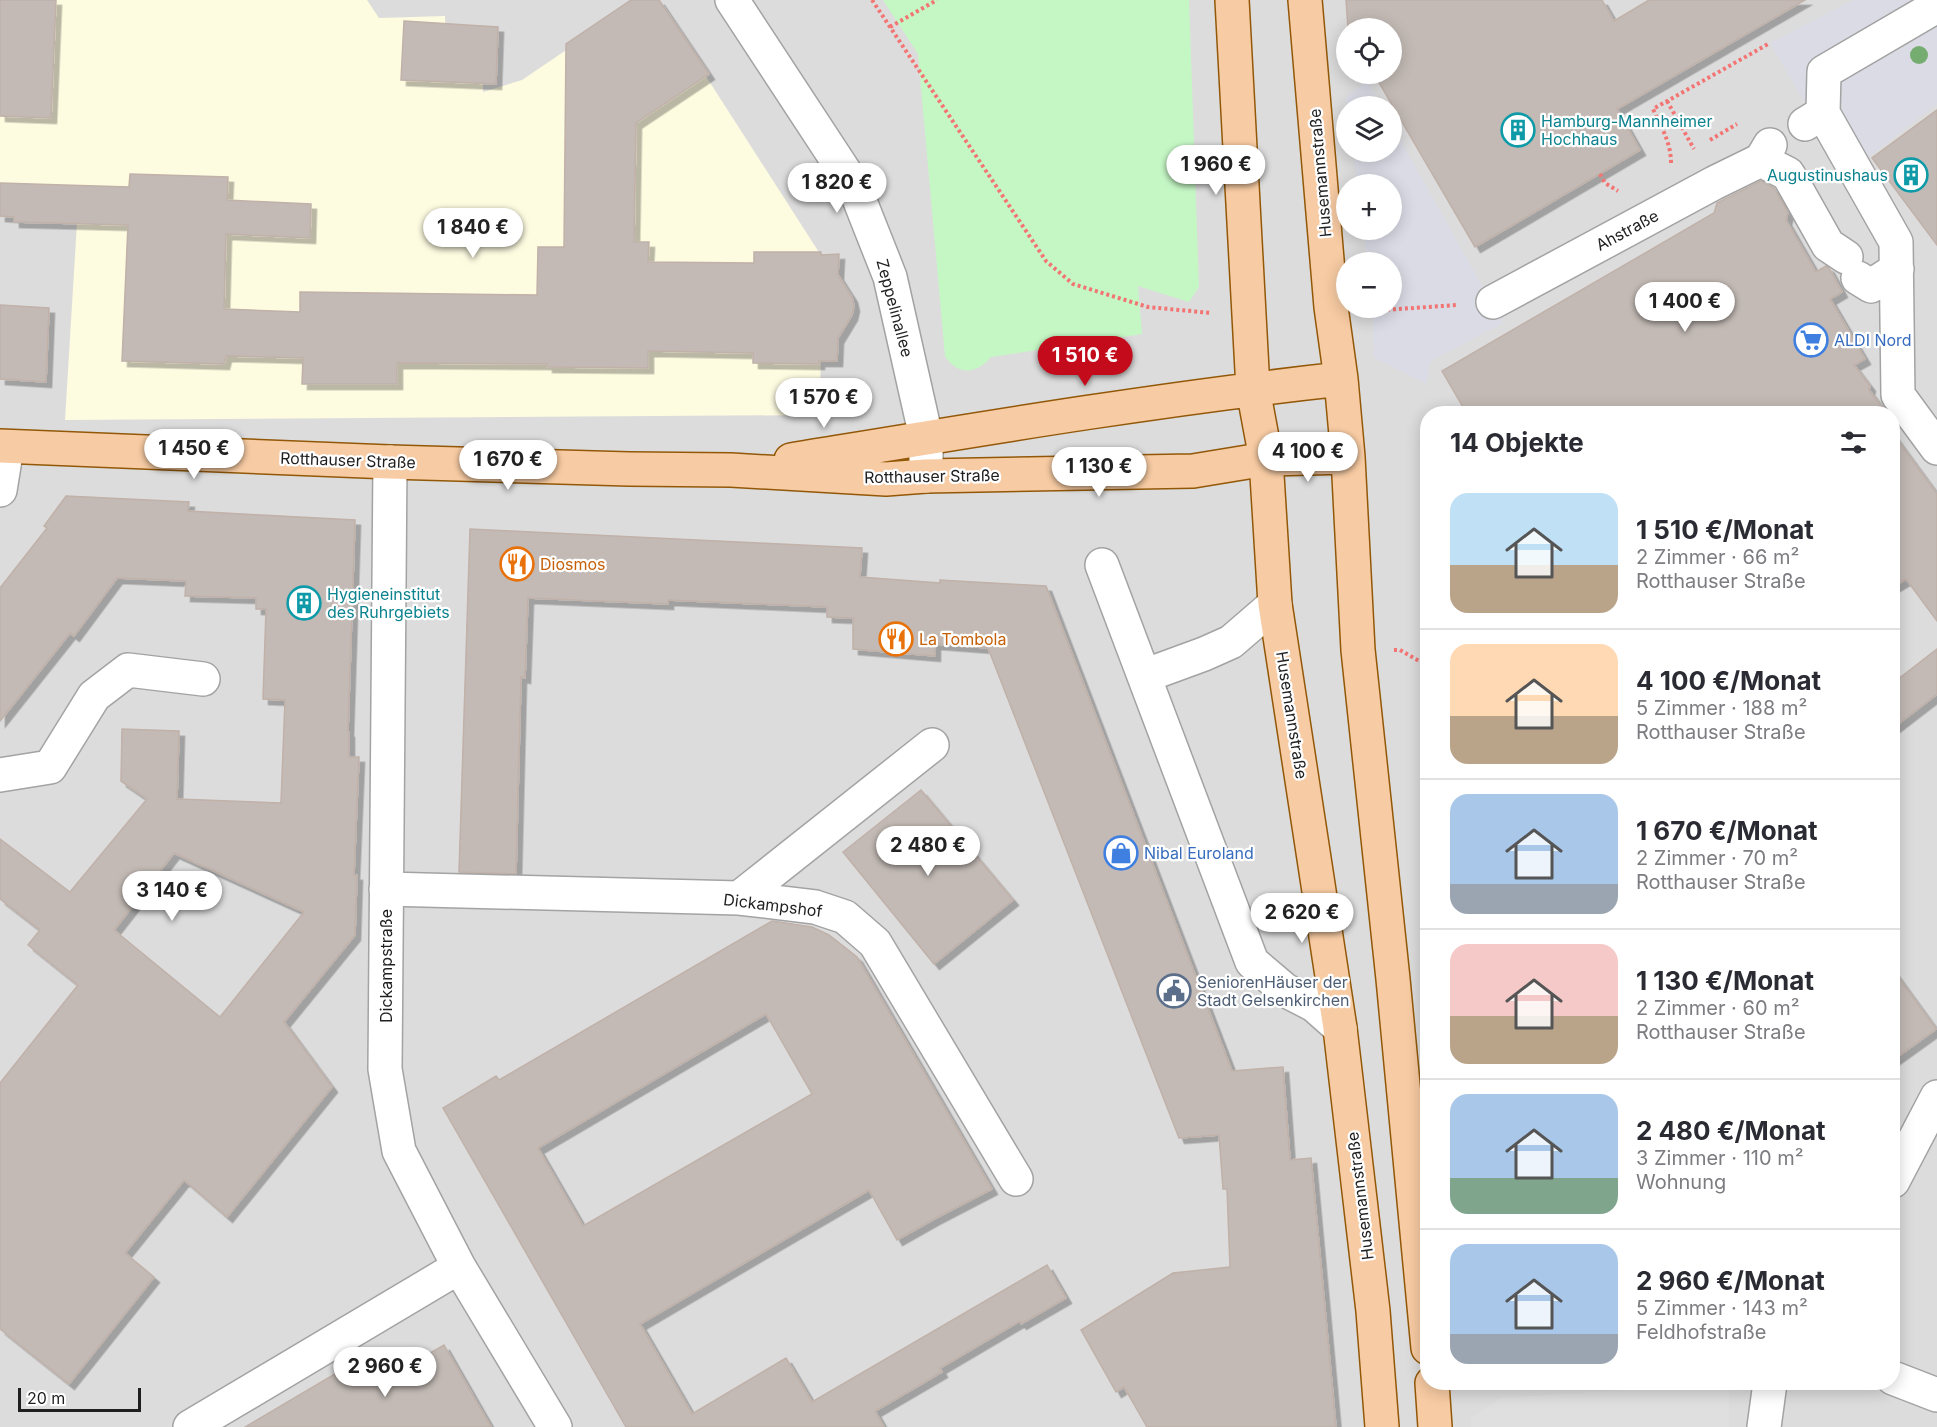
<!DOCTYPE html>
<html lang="de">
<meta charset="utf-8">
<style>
body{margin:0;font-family:Inter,sans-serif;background:#f7f7f7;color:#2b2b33;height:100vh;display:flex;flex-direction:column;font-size:22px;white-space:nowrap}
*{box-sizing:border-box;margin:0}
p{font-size:20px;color:#7c7c81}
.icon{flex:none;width:33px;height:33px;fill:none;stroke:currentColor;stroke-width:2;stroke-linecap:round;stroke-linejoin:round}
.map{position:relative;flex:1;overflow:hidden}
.details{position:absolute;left:1420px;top:406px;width:480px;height:984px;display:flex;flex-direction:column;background:#fff;border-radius:24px;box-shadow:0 3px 15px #0003}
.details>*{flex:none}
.tools{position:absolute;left:1336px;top:18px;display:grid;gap:12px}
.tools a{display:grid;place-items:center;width:66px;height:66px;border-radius:50%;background:#fff;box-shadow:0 3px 15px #0003;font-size:30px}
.scale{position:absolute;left:18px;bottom:15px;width:123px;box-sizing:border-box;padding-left:6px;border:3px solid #1f1f1f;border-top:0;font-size:16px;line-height:21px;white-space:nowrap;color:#1f1f1f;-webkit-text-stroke:4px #fff;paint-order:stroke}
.price{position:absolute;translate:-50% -51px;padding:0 14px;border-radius:21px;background:#fff;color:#222;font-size:20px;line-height:39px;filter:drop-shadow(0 2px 3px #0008)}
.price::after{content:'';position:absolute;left:50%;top:36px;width:18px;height:14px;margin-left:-9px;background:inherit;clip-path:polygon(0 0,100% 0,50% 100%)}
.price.on{background:#c30b1b;color:#fff}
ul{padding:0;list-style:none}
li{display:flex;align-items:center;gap:18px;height:150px;padding:0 30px}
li+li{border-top:2px solid #e1e1e2}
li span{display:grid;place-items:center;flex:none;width:168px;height:120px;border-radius:18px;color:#555}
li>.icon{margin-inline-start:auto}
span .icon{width:72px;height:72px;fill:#fffc;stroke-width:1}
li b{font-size:26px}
h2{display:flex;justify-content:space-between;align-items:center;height:72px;padding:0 30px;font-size:26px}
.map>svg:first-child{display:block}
.residential{fill:#dddcdc;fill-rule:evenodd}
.education{fill:#fdfbe0}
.park{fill:#c5f7c5}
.parking{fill:#dfdfdf}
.plaza{fill:#dadbe5}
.building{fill:#c3bab5;stroke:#c0b1a9;stroke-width:1.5;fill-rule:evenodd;filter:url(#shadow)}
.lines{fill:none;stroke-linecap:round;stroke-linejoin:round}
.minor-casing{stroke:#a3a3a3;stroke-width:36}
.major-casing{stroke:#925808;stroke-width:36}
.path{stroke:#f27573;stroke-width:4;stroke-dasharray:3 3;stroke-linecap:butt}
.minor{stroke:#fff;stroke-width:33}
.major{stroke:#f7cba3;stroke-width:33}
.tree{fill:#75ac70}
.labels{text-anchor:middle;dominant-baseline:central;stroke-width:4.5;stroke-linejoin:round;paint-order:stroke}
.culture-label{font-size:16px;fill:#0d838f;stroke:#fff;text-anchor:start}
.street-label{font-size:16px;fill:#1f1f1f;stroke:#fff}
.shop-label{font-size:16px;fill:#366cbe;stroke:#fff;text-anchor:start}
.food-label{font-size:16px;fill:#c56008;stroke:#fff;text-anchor:start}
.service-label{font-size:16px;fill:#4e5e75;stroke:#fff;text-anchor:start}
</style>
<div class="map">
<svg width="1937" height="1427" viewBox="0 0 1937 1427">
<defs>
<filter id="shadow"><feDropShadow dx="5.5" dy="5.5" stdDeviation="0" flood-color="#0004"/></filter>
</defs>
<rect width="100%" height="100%" fill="#efebe5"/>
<path class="residential" d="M 0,0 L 1937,0 L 1937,1427 L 0,1427 ZM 1347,28 L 1392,28 L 1392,74 L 1347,74 ZM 1347,106 L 1392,106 L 1392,152 L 1347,152 ZM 1347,184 L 1392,184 L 1392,230 L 1347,230 ZM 1347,262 L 1392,262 L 1392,308 L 1347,308 ZM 1428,414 L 1893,414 L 1893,1383 L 1428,1383 Z"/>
<path class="education" d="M 0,0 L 367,0 L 379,18 L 445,16 L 446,46 L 482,51 L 483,92 L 522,80 L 640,0 L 657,0 L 822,257 L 820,415 L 65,420 L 78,206 L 0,206 Z"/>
<path class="park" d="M 883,0 L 1189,0 L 1199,287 L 1189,302 L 1138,286 L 1142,334 L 991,357 C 977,374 958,376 945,356 L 918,54 Z"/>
<path class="parking" d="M 1729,1383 L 1729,1427 L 1471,1427 L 1471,1418 L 1500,1398 Z"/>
<path class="plaza" d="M 1853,0 L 1937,0 L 1937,104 L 1870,156 L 1845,173 L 1770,43 Z
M 1367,81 L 1382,106 L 1347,107 L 1346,97 Z
M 1392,125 L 1503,323 L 1431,361 L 1426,384 L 1374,358 L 1372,308 L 1392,308 L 1392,262 L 1367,262 L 1363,230 L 1392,230 L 1392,184 L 1357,184 L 1353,152 L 1392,152 Z"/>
<path class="building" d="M 0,0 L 56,0 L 51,118 L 0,116 Z
M 631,0 L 659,0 L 709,74 L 636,123 L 634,242 L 649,242 L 648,262 L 754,263 L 754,252 L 821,252 L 821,255 L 839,254 L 838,275 L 852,297 L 854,306 L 852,315 L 838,338 L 837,361 L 819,361 L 819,364 L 753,363 L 753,353 L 648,351 L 648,368 L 547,367 L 547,364 L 397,363 L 397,384 L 302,384 L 303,358 L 226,356 L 224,364 L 122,361 L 128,225 L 14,222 L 14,217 L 0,216 L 0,183 L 129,187 L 130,174 L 228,177 L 227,200 L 311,204 L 310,238 L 226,234 L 224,309 L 300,312 L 300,292 L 537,295 L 538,247 L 564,247 L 566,44 Z
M 1346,0 L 1602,0 L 1614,21 L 1649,0 L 1805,0 L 1617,109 L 1640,150 L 1475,247 L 1374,74 L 1392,74 L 1392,28 L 1348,28 Z
M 404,21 L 498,27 L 496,84 L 401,80 Z
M 1937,110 L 1937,245 L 1872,158 Z
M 1761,181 L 1774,188 L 1788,212 L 1786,220 L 1816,272 L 1826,266 L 1829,268 L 1842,292 L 1830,299 L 1865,359 L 1854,365 L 1870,386 L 1869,390 L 1887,414 L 1467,414 L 1442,371 L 1714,213 L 1717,203 Z
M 0,305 L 49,308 L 46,382 L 0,379 Z
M 1893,434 L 1937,494 L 1937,621 L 1906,579 L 1893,587 Z
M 66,496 L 189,502 L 188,511 L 355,520 L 348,731 L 349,732 L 349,757 L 359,757 L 354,875 L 357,875 L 355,935 L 284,1022 L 332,1087 L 227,1217 L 184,1180 L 125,1253 L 154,1277 L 69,1384 L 0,1329 L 0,1083 L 78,985 L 28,945 L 40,930 L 0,899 L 0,839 L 70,892 L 147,799 L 121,781 L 122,729 L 179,731 L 177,799 L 281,803 L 285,700 L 263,699 L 266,609 L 256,609 L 256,598 L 185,596 L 186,581 L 117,578 L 74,636 L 70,633 L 0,721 L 0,588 L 47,528 L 44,526 ZM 174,853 L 304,912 L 220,1017 L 114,930 Z
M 470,529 L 862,548 L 860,577 L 940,583 L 940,580 L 1046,586 L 1232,1071 L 1283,1067 L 1290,1160 L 1311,1158 L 1336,1427 L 1147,1427 L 1124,1387 L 1116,1392 L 1081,1330 L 1173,1273 L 1230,1267 L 1227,1189 L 1223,1189 L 1219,1135 L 1179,1138 L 988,648 L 935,644 L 935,656 L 853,649 L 853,618 L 827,617 L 827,607 L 668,600 L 668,604 L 528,598 L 525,678 L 521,677 L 516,874 L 459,872 Z
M 1937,649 L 1937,694 L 1893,728 L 1893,683 Z
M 921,790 L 1013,900 L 934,964 L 843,852 Z
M 772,921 L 812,927 L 829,935 L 857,957 L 992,1189 L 934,1219 L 897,1240 L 869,1190 L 640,1324 L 692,1414 L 786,1358 L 812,1402 L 1047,1265 L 1066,1298 L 1021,1324 L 1020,1321 L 940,1368 L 942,1372 L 875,1411 L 884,1427 L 626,1427 L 443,1108 L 496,1076 L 499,1080 ZM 766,1014 L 812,1094 L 583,1226 L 538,1148 Z
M 1893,970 L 1936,1029 L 1893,1060 Z
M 444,1345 L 491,1427 L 245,1427 L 372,1352 L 387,1378 Z"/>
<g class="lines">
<defs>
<path id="minor" d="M 732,0 L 854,186 L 890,277 L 926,437 L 926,476
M 1823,113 L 1896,242 L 1898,395 L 1937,448
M 1805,124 L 1823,113 L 1824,72 L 1937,6
M 1761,160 L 1788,174 L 1828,245 L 1846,257
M 1858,278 L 1871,286 L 1897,269
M 1493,302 L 1714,183 L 1761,160 L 1770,145
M 390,462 L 385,1069 L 399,1151 L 459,1267 L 555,1427
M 0,490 L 7,447
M 1102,565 L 1252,962 L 1285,990 L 1314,1005 L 1340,1028
M 1144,676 L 1204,654 L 1231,642 L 1275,604
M 0,775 L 50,767 L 94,696 L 128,670 L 203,679
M 386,889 L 739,898 L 815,907 L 845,917 L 875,943 L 1016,1179
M 739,898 L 932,745
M 1893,1181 L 1937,1097
M 1893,1378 L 1937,1395
M 190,1427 L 459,1267
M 1764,1427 L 1770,1383"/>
<path id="major" d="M 1232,0 L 1253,389 L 1266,459 L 1275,604 L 1340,1028 L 1373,1311 L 1382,1427
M 1305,0 L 1331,307 L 1341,379 L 1348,457 L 1358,650 L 1393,979 L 1428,1348
M 0,446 L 390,462 L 629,469 L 731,470 L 886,479 L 926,476 L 1193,471 L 1266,459 L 1348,457
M 791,460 C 974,430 1157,399 1341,379
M 1432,1383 L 1435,1427"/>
</defs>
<use href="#minor" class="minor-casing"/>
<use href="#major" class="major-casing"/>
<path class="path" d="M 872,0 L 1046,261 L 1073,284 L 1148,307 L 1211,313
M 890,27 L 937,0
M 1667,101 L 1694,149
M 1710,140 L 1737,124
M 1671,163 C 1671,142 1661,127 1653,109 L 1770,43
M 1600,174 L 1605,183 L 1618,191
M 1369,311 L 1457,305
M 1394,650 L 1400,650 L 1428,666"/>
<use href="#minor" class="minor"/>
<use href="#major" class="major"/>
</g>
<circle class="tree" cx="1919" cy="55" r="9"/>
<defs>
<symbol id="building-ring" viewBox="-11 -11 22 22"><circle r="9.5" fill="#fff" stroke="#0f9aa8" stroke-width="1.5"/><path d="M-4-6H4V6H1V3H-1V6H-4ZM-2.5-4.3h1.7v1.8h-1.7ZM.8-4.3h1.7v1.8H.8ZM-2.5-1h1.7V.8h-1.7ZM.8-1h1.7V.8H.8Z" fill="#0f9aa8"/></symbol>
<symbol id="supermarket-ring" viewBox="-11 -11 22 22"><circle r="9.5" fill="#fff" stroke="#3f7fe0" stroke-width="1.5"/><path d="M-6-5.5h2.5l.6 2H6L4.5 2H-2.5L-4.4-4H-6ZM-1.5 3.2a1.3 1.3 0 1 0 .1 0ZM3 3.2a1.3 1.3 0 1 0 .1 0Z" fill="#3f7fe0"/></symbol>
<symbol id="restaurant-ring" viewBox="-11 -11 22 22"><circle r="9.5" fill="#fff" stroke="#e8710a" stroke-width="1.5"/><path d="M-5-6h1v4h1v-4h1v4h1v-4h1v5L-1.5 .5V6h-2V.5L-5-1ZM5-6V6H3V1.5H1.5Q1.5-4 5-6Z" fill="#e8710a"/></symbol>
<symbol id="shop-ring" viewBox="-11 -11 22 22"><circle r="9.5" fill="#fff" stroke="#3f7fe0" stroke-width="1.5"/><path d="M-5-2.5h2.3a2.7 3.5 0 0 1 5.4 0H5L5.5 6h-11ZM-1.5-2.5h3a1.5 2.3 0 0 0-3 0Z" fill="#3f7fe0"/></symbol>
<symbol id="civic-ring" viewBox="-11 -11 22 22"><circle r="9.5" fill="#fff" stroke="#5c6f8a" stroke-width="1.5"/><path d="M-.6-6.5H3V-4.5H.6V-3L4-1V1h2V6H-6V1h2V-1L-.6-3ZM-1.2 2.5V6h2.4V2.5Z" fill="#5c6f8a"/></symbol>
</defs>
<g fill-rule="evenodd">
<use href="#building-ring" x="1499" y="111" width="38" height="38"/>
<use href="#building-ring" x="1892" y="156" width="38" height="38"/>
<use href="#supermarket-ring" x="1792" y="321" width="38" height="38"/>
<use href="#restaurant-ring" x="498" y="545" width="38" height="38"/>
<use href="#building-ring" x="285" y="584" width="38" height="38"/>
<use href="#restaurant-ring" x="877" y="620" width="38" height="38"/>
<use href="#shop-ring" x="1102" y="834" width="38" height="38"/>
<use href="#civic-ring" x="1155" y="972" width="38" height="38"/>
</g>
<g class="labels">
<g class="culture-label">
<text x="1541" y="121">Hamburg-Mannheimer<tspan x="1541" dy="18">Hochhaus</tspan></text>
<text x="1888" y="175" text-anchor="end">Augustinushaus</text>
<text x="327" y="594">Hygieneinstitut<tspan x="327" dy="18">des Ruhrgebiets</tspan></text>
</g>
<g class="street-label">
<text transform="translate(1320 173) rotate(-95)">Husemannstraße</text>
<text transform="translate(1627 230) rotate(-28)">Ahstraße</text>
<text transform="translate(895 308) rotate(75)">Zeppelinallee</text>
<text transform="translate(348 460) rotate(2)">Rotthauser Straße</text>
<text transform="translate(932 476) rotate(-1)">Rotthauser Straße</text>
<text transform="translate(1292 715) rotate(81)">Husemannstraße</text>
<text transform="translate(773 905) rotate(7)">Dickampshof</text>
<text transform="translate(386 966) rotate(-90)">Dickampstraße</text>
<text transform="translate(1360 1196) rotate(-97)">Husemannstraße</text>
</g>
<g class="shop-label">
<text x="1834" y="340">ALDI Nord</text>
<text x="1144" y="853">Nibal Euroland</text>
</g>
<g class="food-label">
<text x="540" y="564">Diosmos</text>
<text x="919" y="639">La Tombola</text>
</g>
<g class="service-label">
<text x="1197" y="982">SeniorenHäuser der<tspan x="1197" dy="18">Stadt Gelsenkirchen</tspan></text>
</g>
</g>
</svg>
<div class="tools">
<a><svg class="icon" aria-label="locate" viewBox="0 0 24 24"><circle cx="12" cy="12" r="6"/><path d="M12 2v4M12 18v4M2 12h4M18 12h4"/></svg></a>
<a><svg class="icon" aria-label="layers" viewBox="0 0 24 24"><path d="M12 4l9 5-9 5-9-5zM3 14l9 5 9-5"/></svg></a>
<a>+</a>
<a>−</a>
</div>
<div class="scale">20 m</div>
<b class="price" style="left:1216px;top:196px">1 960 €</b>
<b class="price" style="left:837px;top:214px">1 820 €</b>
<b class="price" style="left:473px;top:259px">1 840 €</b>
<b class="price" style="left:1685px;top:333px">1 400 €</b>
<b class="price on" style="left:1085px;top:387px">1 510 €</b>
<b class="price" style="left:824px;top:429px">1 570 €</b>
<b class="price" style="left:194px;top:480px">1 450 €</b>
<b class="price" style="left:1308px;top:483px">4 100 €</b>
<b class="price" style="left:508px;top:491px">1 670 €</b>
<b class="price" style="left:1099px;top:498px">1 130 €</b>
<b class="price" style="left:928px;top:877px">2 480 €</b>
<b class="price" style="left:172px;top:922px">3 140 €</b>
<b class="price" style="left:1302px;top:944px">2 620 €</b>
<b class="price" style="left:385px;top:1398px">2 960 €</b>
<section class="details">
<h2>14 Objekte<svg class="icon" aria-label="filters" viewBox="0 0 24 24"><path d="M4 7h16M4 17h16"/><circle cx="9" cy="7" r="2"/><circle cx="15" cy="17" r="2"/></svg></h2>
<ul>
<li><span style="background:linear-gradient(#bfe0f5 60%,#b9a48a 0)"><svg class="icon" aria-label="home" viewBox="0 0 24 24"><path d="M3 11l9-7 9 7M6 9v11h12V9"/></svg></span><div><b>1 510 €/Monat</b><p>2 Zimmer · 66 m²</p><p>Rotthauser Straße</p></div></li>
<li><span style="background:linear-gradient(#ffd9b3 60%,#b9a48a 0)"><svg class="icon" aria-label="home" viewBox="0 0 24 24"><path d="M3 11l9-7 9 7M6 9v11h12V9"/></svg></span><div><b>4 100 €/Monat</b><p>5 Zimmer · 188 m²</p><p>Rotthauser Straße</p></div></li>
<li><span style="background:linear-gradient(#a9c7e8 75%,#9aa5b1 0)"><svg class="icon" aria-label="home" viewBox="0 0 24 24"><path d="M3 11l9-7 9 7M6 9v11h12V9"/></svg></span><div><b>1 670 €/Monat</b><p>2 Zimmer · 70 m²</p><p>Rotthauser Straße</p></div></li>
<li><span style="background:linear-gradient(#f6c9c9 60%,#b9a48a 0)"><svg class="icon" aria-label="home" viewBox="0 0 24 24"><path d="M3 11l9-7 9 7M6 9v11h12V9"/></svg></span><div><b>1 130 €/Monat</b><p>2 Zimmer · 60 m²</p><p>Rotthauser Straße</p></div></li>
<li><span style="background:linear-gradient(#a9c7e8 70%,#7fa58c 0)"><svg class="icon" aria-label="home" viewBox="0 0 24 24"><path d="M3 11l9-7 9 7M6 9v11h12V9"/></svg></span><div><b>2 480 €/Monat</b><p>3 Zimmer · 110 m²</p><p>Wohnung</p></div></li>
<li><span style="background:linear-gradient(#a9c7e8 75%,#9aa5b1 0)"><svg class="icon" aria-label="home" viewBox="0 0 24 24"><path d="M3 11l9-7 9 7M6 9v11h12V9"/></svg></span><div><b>2 960 €/Monat</b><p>5 Zimmer · 143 m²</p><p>Feldhofstraße</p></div></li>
</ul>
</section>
</div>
